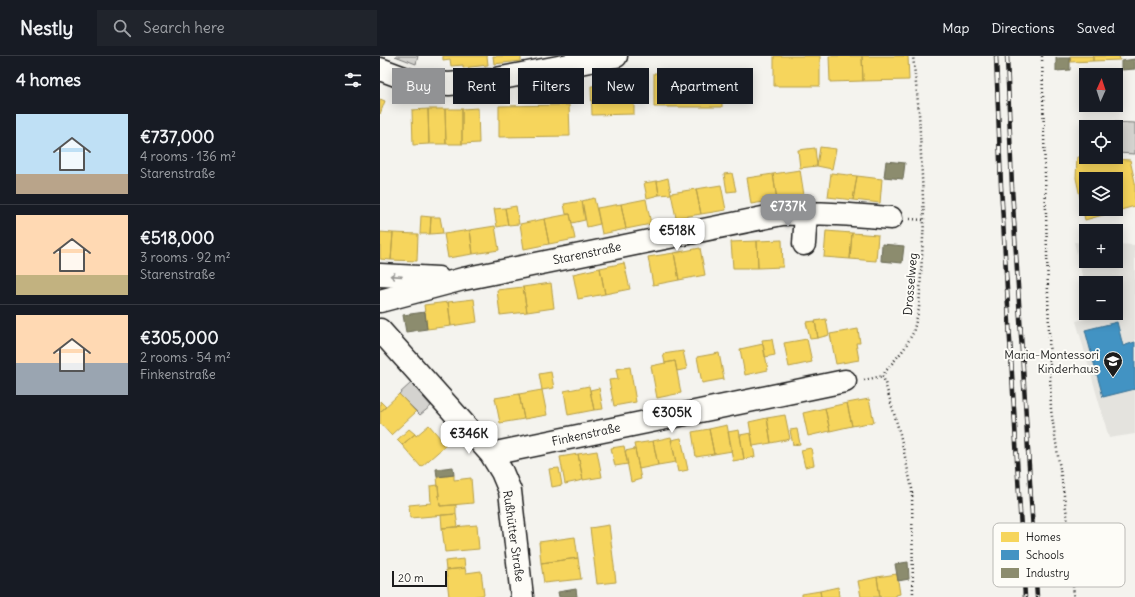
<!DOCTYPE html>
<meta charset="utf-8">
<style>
body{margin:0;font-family:Delius,sans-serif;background:#20242c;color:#f1f3f6;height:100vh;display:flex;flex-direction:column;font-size:15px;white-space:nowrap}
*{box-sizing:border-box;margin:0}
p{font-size:13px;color:#9ea1a6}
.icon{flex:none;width:22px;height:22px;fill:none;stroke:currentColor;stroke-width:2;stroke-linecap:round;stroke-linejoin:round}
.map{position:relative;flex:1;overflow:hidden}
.details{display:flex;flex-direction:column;background:#171b24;width:380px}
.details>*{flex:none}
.top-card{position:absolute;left:12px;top:12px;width:380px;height:36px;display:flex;gap:8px}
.needle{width:26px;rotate:3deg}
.controls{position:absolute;left:699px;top:12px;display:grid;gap:8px}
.controls a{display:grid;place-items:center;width:44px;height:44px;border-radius:0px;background:#171b24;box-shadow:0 2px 10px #0003;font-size:20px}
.scale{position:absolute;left:12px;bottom:10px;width:55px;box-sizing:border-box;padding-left:4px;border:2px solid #1c1c1c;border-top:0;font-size:11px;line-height:14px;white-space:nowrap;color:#1c1c1c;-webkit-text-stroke:3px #fdfcf7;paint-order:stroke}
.price{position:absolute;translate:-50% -34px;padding:0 9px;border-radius:8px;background:#fff;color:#222;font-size:13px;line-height:26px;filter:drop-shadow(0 1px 2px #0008)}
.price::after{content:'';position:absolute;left:50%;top:24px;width:12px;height:9px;margin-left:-6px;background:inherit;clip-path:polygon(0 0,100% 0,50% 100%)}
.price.selected{background:#919294;color:#fff}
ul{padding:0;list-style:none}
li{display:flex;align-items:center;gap:12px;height:100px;padding:0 16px}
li+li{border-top:1px solid #363941}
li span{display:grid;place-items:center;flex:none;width:112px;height:80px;border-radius:0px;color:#555}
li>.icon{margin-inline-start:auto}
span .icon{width:48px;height:48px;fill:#fffc;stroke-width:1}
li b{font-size:17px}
h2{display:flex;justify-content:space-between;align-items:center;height:48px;padding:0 16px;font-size:17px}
.pill{padding:0 14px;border-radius:0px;background:#171b24;box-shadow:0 2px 10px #0003;font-size:14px;line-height:36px}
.pill.selected{background:#919294;color:#fff}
header{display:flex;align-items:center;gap:24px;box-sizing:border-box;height:56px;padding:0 20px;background:#171b24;border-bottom:1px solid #363941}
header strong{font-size:19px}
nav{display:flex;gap:22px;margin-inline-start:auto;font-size:14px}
.search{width:280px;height:36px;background:#20242c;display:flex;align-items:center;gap:10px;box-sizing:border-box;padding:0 14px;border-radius:0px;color:#9ea1a6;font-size:15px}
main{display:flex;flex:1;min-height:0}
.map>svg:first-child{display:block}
.built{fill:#e4e3de}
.green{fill:#d4d3cf;stroke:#787876}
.homes{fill:#f6d55c;stroke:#b59e49;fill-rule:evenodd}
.schools{fill:#4393c3;stroke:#376f91}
.industry{fill:#8c8c6e;stroke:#6a6a55}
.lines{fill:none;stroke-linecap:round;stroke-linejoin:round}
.street-casing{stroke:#1c1c1c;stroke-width:25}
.path{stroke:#1c1c1c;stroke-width:2.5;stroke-dasharray:1 3;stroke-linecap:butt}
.street{stroke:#fdfcf7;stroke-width:22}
.rail-casing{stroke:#1c1c1c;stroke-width:4.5}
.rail{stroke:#fdfcf7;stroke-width:3;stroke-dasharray:9;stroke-linecap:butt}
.oneway{stroke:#989794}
.labels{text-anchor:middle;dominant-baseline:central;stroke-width:4;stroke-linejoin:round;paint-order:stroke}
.street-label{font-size:12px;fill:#1c1c1c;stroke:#fdfcf7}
.poi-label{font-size:12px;fill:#1c1c1c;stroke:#fdfcf7;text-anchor:end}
.key{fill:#fdfcf7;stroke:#bab9b5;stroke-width:1}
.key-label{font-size:11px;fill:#1c1c1c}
</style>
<header>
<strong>Nestly</strong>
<div class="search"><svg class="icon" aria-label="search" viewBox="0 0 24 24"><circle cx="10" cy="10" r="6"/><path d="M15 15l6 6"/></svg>Search here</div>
<nav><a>Map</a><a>Directions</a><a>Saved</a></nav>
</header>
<main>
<section class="details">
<h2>4 homes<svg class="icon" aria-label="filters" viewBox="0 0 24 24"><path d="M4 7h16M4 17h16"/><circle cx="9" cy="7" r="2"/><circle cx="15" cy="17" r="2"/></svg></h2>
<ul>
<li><span style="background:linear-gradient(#bfe0f5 75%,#b9a48a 0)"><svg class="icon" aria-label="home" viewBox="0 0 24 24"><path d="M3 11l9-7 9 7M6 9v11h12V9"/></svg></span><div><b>€737,000</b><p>4 rooms · 136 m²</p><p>Starenstraße</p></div></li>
<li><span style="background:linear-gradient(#ffd9b3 75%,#c2b280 0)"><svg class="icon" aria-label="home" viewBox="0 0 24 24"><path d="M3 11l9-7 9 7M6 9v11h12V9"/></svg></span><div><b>€518,000</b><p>3 rooms · 92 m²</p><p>Starenstraße</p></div></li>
<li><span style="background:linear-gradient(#ffd9b3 60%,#9aa5b1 0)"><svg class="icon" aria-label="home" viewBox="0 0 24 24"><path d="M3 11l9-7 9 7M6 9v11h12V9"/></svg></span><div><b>€305,000</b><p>2 rooms · 54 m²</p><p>Finkenstraße</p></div></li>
</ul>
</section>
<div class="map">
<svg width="755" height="541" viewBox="0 0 755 541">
<rect width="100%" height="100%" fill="#f4f3ee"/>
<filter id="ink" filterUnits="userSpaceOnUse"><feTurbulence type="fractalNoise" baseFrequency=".025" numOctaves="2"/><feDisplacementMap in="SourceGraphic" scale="8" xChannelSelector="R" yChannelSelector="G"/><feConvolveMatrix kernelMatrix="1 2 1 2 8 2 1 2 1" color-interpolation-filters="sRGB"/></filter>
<g filter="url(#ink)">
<path class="built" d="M 694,186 L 706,187 L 706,205 L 736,205 L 736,188 L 755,189 L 755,378 L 729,382 L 696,265 L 712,261 L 711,257 L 736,257 L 736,227 L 706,227 L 706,236 Z"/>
<path class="green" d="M 15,0 L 38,0 L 36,8 Z
M 703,65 L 755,67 L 755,98 L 736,97 L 736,71 L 706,71 L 706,97 L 702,96 Z
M 31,327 L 51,350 L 40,359 L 19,338 Z"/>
<path class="homes" d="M 63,0 L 107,0 L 108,9 L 83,12 L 83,9 L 71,10 L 70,3 L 63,4 Z
M 113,0 L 141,0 L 141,5 L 114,8 Z
M 394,0 L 440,0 L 440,30 L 394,30 Z
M 449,0 L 482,0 L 483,25 L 450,26 Z
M 482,0 L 528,0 L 529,24 L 483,25 Z
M 690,0 L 713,0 L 713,5 L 690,6 Z
M 713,0 L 743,0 L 739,0 L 740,4 L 713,5 Z
M 274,17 L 342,17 L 342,51 L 274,51 Z
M 254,29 L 254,58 L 212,59 L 211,30 Z
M 0,43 L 5,45 L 0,58 Z
M 189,49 L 190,80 L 119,81 L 119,50 Z
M 98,52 L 99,87 L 82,88 L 82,53 Z
M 48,53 L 49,88 L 33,89 L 32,54 Z
M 48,53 L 65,53 L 66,88 L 49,88 Z
M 65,53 L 82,53 L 82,88 L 66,88 Z
M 440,91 L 456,93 L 452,113 L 437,110 Z
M 435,92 L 437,110 L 420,112 L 418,94 Z
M 697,101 L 750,104 L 755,126 L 755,150 L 705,164 L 696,122 ZM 706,123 L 736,123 L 736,153 L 706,153 Z
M 420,114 L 424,139 L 397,144 L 393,118 Z
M 352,117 L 356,135 L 347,136 L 344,118 Z
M 451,117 L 477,120 L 473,144 L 448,141 Z
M 393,118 L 397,144 L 371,148 L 367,122 Z
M 477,120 L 502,123 L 500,147 L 473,144 Z
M 288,122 L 291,138 L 279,139 L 277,125 Z
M 277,125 L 279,139 L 267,142 L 264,127 Z
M 341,129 L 346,154 L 321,158 L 316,133 Z
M 316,133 L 321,158 L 296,162 L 291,137 Z
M 214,142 L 220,168 L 207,171 L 202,145 Z
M 266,143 L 271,168 L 246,173 L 241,148 Z
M 202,145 L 205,164 L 192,167 L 190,158 L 186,158 L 184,148 Z
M 241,148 L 246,173 L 222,178 L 217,152 Z
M 136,150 L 139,168 L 128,169 L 125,152 Z
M 125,152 L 128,169 L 117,171 L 114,153 Z
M 190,158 L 195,183 L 169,188 L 164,163 Z
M 41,160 L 51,161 L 50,178 L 40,178 Z
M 51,161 L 60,161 L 63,177 L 50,178 Z
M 164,163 L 169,188 L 144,193 L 140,168 Z
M 115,170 L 119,194 L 93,198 L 90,174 Z
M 90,174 L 93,198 L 68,202 L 64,178 Z
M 446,175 L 472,177 L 470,203 L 444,201 Z
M 0,176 L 13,177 L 11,204 L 0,203 Z
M 13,177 L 38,178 L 37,205 L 11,204 Z
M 472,177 L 498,179 L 496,205 L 470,203 Z
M 402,184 L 403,211 L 378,212 L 377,185 Z
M 377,185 L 378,212 L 353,212 L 351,186 Z
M 320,192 L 325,219 L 299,224 L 294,197 Z
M 294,197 L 299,224 L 273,229 L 268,201 Z
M 244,207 L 250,233 L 225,238 L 220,212 Z
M 220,212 L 225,238 L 198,243 L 193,218 Z
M 171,227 L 174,252 L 147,256 L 143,231 Z
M 143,231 L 147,256 L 120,259 L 117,234 Z
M 94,243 L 97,266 L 71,270 L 68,246 Z
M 68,246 L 71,270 L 47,273 L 44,249 Z
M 446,263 L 449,279 L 438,282 L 435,265 Z
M 435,265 L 438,282 L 430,283 L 426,266 Z
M 478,273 L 480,287 L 476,287 L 479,304 L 456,308 L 450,278 Z
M 392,283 L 395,299 L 385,301 L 382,284 Z
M 427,283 L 432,306 L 409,311 L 404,287 Z
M 383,288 L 388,314 L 365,319 L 360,293 Z
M 303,295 L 307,313 L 297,315 L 295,305 L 285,307 L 283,298 Z
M 339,297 L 344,323 L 322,327 L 317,301 Z
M 295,305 L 301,337 L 277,342 L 271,310 Z
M 250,311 L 256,346 L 234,350 L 229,324 L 238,323 L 236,313 Z
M 171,316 L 174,332 L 162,334 L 159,318 Z
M 209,330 L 214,354 L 188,359 L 184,335 Z
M 219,332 L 223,353 L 214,354 L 210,334 Z
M 162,334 L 167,359 L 144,363 L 139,338 Z
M 19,338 L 36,356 L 11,379 L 0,367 L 0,356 Z
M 139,338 L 144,363 L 120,367 L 115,342 Z
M 489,343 L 494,366 L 472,370 L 467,347 Z
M 0,345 L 6,351 L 0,356 Z
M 467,347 L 472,370 L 450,375 L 445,352 Z
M 445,352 L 450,375 L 428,380 L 423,357 Z
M 405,359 L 410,383 L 391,387 L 387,362 Z
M 387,362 L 391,387 L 373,390 L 369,366 Z
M 49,369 L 66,389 L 41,411 L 22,389 L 35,378 L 36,380 Z
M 347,369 L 352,395 L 334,398 L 329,373 Z
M 29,373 L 35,378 L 22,389 L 17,384 Z
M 329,373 L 334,398 L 316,401 L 312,376 Z
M 417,373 L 420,388 L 413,389 L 410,374 Z
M 359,374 L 364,403 L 353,405 L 348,376 Z
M 371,377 L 375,401 L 364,403 L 360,379 Z
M 291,381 L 296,406 L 278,409 L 273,385 Z
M 301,382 L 308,414 L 298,416 L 291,384 Z
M 273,385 L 278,409 L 259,413 L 254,388 Z
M 244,390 L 248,408 L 235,410 L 231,392 Z
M 431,392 L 434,409 L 425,411 L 421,394 Z
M 255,393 L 261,423 L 251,426 L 245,395 Z
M 217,395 L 222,421 L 203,424 L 198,398 Z
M 198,398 L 203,424 L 185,428 L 180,401 Z
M 179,412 L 182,429 L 172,431 L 169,413 Z
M 74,419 L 74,424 L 91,422 L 93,447 L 60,450 L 57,421 Z
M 58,429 L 60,450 L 76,449 L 76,458 L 30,462 L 29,449 L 51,447 L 50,430 Z
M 76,458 L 78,471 L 62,472 L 61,459 Z
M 97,469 L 99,493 L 65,496 L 62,472 Z
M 229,469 L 236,526 L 217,528 L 210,472 Z
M 195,481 L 198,502 L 161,507 L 159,486 Z
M 198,502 L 201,523 L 164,527 L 161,507 Z
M 84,503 L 85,512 L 66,514 L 65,505 Z
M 85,512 L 86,517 L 101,515 L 104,539 L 90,541 L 69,541 L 66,514 Z
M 517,518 L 520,538 L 516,539 L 516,541 L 500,541 L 497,521 Z
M 497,521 L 500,541 L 481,541 L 478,525 Z
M 458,531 L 459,541 L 441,541 L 440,535 Z
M 440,535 L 441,541 L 422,541 L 422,538 Z"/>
<path class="schools" d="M 737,266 L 743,290 L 755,286 L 755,333 L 723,341 L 705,274 Z"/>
<path class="industry" d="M 676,2 L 690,2 L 690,14 L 676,15 Z
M 755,3 L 755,13 L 741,14 L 741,5 Z
M 506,105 L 525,107 L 523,123 L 504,121 Z
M 502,188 L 524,190 L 522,207 L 501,205 Z
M 45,256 L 47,273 L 26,276 L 23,259 Z
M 73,411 L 74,419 L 57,421 L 56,413 Z
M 528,506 L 529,523 L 518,525 L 515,508 Z
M 196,533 L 197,541 L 179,541 L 178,536 Z"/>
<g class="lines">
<defs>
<path id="street" d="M 0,13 L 32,25 L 69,28 L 111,24 L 236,0
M 424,188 L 426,157
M 0,219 L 58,222
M 0,245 L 83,223 L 402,158 C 439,156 475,159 511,162
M 0,274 L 111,398 L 122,416 L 130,435 L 142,541
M 111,398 L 465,325"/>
</defs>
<use href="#street" class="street-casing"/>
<path class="path" d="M 662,0 L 671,354 L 687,459 L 694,541
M 530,163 L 544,164
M 484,324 L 503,320
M 533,541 L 532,433 L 520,378 L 503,320 L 505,316 L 524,293 L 533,277 L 539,253 L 544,164 L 539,56 L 533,0"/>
<use href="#street" class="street"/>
<defs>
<path id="rail" d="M 616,0 L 621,130 L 645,541
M 627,0 L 632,132 L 657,541"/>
</defs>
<use href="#rail" class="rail-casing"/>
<use href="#rail" class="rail"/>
</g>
<defs><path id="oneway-shaft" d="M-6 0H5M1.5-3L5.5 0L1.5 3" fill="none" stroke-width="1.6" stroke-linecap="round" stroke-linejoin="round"/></defs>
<use class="oneway" href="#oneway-shaft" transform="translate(16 220) rotate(-176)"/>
</g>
<defs>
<symbol id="school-pin" viewBox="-11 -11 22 30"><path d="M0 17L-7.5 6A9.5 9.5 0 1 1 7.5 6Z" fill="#1c1c1c" stroke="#fdfcf7"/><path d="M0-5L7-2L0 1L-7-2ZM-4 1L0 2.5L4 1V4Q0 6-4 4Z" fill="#fff"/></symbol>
</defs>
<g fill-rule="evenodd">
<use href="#school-pin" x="722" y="294" width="22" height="30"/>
</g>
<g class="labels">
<g class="street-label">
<text transform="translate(207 197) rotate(-12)">Starenstraße</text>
<text transform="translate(530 228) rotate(-85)">Drosselweg</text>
<text transform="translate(206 378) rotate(-12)">Finkenstraße</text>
<text transform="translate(134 480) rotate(82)">Rußhütter Straße</text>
</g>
<g class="poi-label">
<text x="719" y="298">Maria-Montessori<tspan x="719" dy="14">Kinderhaus</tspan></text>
</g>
</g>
<rect x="613" y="467" width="132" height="64" rx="6" class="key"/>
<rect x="621" y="476" width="18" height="10" fill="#f6d55c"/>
<rect x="621" y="494" width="18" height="10" fill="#4393c3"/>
<rect x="621" y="512" width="18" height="10" fill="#8c8c6e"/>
<g class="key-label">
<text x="646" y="485">Homes</text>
<text x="646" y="503">Schools</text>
<text x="646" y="521">Industry</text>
</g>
</svg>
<div class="controls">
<a><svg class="needle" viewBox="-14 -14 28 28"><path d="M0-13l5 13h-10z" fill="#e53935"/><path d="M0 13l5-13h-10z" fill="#9ea1a6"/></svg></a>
<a><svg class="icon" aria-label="locate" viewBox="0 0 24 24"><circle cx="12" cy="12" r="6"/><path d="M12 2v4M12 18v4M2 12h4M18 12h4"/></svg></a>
<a><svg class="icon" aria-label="layers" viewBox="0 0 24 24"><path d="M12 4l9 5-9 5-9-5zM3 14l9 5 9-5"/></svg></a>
<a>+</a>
<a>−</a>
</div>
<div class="scale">20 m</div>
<b class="price selected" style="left:408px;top:172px">€737K</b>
<b class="price" style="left:297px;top:196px">€518K</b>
<b class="price" style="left:292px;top:378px">€305K</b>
<b class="price" style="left:89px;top:399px">€346K</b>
<div class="top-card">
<a class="pill selected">Buy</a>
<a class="pill">Rent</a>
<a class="pill">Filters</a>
<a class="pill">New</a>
<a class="pill">Apartment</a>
</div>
</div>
</main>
